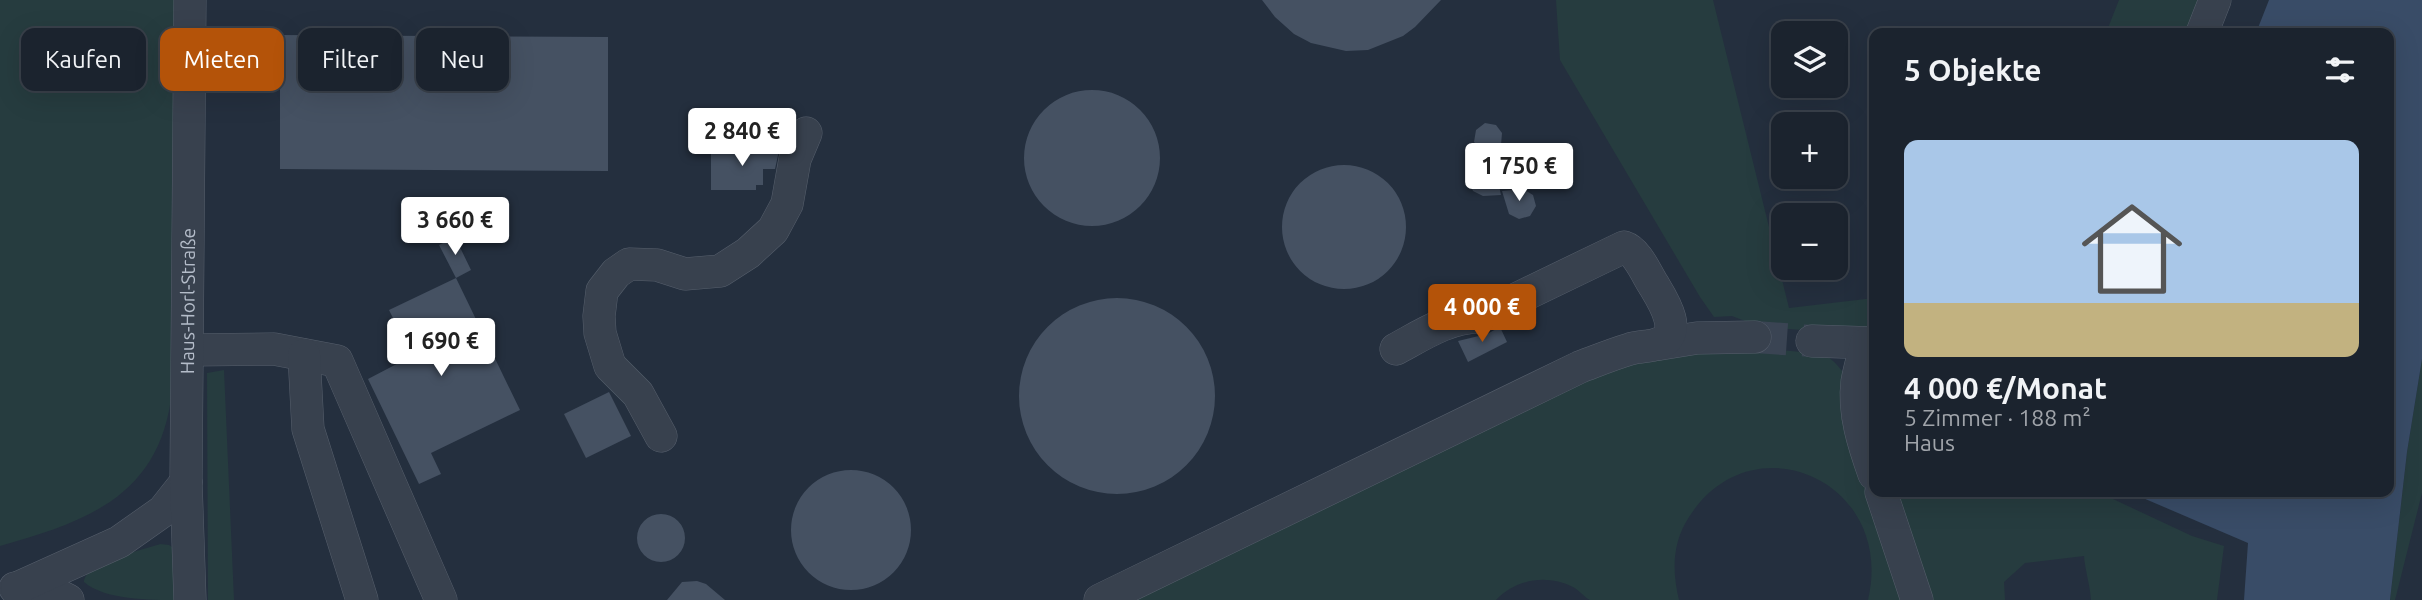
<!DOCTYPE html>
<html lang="de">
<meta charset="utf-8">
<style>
body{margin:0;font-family:Ubuntu,sans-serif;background:#282f3a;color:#f1f3f6;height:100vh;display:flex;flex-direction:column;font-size:26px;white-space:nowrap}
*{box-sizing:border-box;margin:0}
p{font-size:23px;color:#a0a4aa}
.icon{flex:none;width:38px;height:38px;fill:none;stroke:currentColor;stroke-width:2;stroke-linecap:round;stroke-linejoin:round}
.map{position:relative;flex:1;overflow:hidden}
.details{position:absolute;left:1869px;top:28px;width:525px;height:469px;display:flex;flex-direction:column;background:#1b232e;border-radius:14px;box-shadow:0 7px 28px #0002,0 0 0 2px #39404a}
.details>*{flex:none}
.top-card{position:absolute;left:21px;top:28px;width:665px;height:63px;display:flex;gap:14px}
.buttons{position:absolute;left:1771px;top:21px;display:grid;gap:14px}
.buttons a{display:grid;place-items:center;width:77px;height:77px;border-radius:14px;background:#1b232e;box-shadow:0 7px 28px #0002,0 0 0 2px #39404a;font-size:35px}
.price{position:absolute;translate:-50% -60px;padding:0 16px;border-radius:7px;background:#fff;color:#222;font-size:23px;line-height:46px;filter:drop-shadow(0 2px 4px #0008)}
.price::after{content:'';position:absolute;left:50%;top:42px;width:21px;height:16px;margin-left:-10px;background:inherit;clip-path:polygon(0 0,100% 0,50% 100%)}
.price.selected{background:#b45309;color:#fff}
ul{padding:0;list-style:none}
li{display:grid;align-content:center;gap:14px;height:371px;padding:0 35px}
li+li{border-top:2px solid #39404a}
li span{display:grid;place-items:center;height:217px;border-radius:14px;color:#555}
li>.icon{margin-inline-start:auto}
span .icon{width:126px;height:126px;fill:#fffc;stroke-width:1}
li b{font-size:30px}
h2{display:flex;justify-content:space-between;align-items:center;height:84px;padding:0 35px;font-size:30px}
.pill{padding:0 24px;border-radius:14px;background:#1b232e;box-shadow:0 7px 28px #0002,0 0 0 2px #39404a;font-size:24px;line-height:63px}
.pill.selected{background:#b45309;color:#fff}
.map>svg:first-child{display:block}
.green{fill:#263c3f}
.water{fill:#394c67}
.building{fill:#455162}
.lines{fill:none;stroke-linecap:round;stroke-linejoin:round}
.minor-tunnel{stroke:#3a4453;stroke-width:32;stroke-dasharray:32 16;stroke-linecap:butt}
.minor-casing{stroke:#565f6c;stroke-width:33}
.minor{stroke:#38414e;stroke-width:32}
.labels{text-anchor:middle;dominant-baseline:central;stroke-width:5;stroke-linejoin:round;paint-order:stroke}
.street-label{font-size:19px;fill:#b4bcc9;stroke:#1d2633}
</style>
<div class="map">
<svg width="2422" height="600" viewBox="0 0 2422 600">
<rect width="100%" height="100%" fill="#242f3e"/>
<path class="green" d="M 0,0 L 179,0 L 172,193 L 171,399 C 157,498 84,522 0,546 Z
M 1556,0 L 1713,0 L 1789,308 L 1874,298 L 1874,335 L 1775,328 L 1750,323 L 1732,316 L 1714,317 L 1700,297 L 1560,60 Z
M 2119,0 L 2207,0 L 2194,33 L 2106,33 Z
M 1739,346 L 1801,352 C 1820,345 1838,363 1847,378 L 1909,600 L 1868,600 C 1896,481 1752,418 1689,517 C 1672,543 1672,571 1679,600 C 1665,600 1599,600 1590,600 C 1584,597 1579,590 1573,587 C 1547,574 1516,579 1496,600 L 1117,600 L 1592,369 Z
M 2422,359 L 2422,493 L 2395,600 L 2390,600 L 2407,452 Z
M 224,370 L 234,600 L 208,600 L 207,373 Z
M 1886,492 L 2098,492 L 2192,536 L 2224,546 L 2217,600 L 2091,600 C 2090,585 2085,570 2084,556 L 2025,563 L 2004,582 L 2005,600 L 1924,600 Z
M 160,544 L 169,545 L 175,549 L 179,600 C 149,600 105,600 84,582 C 86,561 141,551 160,544 Z"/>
<path class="water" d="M 2269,0 L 2422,0 L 2422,359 L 2407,452 L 2390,600 L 2244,600 L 2248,543 L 2129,492 L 2389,492 L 2389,33 L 2256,33 Z"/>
<path class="building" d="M 1262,0 L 1441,0 L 1415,27 L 1403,36 L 1368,50 L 1346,51 L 1311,43 L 1294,34 L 1275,17 Z
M 280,35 L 608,37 L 608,171 L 280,169 Z
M1024 158a68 68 0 1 1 136 0a68 68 0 1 1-136 0Z
M 1485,123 L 1496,125 L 1502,133 L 1501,145 L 1490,158 L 1474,142 L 1476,130 Z
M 756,146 L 780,146 L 775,169 L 763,169 L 763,185 L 756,185 L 756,190 L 711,190 L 711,153 L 756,152 Z
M 1483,161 L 1496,172 L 1501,195 L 1483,196 L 1473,191 L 1471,186 L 1472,174 Z
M1282 227a62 62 0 1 1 124 0a62 62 0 1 1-124 0Z
M 1523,189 L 1533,195 L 1536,206 L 1530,216 L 1519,219 L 1509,214 L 1502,191 Z
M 455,237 L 471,270 L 456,278 L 439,245 Z
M 456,278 L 520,410 L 431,453 L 441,474 L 419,484 L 368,379 L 412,356 L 389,310 Z
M1019 396a98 98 0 1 1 196 0a98 98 0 1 1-196 0Z
M 1500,327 L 1507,342 L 1468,362 L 1458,341 L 1487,334 Z
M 609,392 L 631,436 L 586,458 L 564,414 Z
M791 530a60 60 0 1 1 120 0a60 60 0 1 1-120 0Z
M637 538a24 24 0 1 1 48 0a24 24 0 1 1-48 0Z
M 697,581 L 706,584 L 725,600 L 667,600 L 682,582 Z"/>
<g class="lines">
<path class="minor-tunnel" d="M 1755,337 L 1812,341"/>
<defs>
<g id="minor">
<path d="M 2202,33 L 2215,0"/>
<path d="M 1812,341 L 1874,343"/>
<path d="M 1660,344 L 1697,338 L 1755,337"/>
<path d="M 1866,344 C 1863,357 1859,370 1857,382 C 1853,413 1864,446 1874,474"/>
<path d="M 188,350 L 274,349 L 337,361 L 441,600"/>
<path d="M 304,355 L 308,429 L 362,600"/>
<path d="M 661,436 L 638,394 L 610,366 L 600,333 L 599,316 L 602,291 L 616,273 L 629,264 L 657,265 L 685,274 L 720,271 L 748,253 L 773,230 L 787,204 L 795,159 L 806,133"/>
<path d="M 1881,492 L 1917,600"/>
<path d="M 15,588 L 58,595 L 68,600"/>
<path d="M 17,588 L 119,542 L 163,511 L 186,482"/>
<path id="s1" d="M 190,600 L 186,482 L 190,0"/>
<path d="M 1100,600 L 1580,367 C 1596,361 1613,354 1630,349 C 1639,346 1649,347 1657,344 C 1686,335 1662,299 1653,284 C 1646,273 1637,251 1624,247 L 1479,317 C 1449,317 1422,335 1396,349"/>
</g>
</defs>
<use href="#minor" class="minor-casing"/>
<use href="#minor" class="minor"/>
</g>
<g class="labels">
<g class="street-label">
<text stroke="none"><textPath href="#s1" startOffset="299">Haus-Horl-Straße</textPath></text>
</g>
</g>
</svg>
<div class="buttons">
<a><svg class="icon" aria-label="layers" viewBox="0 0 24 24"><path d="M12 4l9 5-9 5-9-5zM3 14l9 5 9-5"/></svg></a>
<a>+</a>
<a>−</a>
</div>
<b class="price" style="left:742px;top:168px">2 840 €</b>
<b class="price" style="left:1519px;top:203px">1 750 €</b>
<b class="price" style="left:455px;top:257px">3 660 €</b>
<b class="price selected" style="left:1482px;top:344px">4 000 €</b>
<b class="price" style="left:441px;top:378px">1 690 €</b>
<div class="top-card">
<a class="pill">Kaufen</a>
<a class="pill selected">Mieten</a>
<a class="pill">Filter</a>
<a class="pill">Neu</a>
</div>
<section class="details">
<h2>5 Objekte<svg class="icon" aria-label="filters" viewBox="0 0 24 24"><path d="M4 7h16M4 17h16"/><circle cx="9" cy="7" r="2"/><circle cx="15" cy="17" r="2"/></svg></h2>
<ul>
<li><span style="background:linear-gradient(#a9c7e8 75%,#c2b280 0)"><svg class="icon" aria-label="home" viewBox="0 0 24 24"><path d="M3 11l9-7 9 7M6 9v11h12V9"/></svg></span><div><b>4 000 €/Monat</b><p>5 Zimmer · 188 m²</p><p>Haus</p></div></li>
</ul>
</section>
</div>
